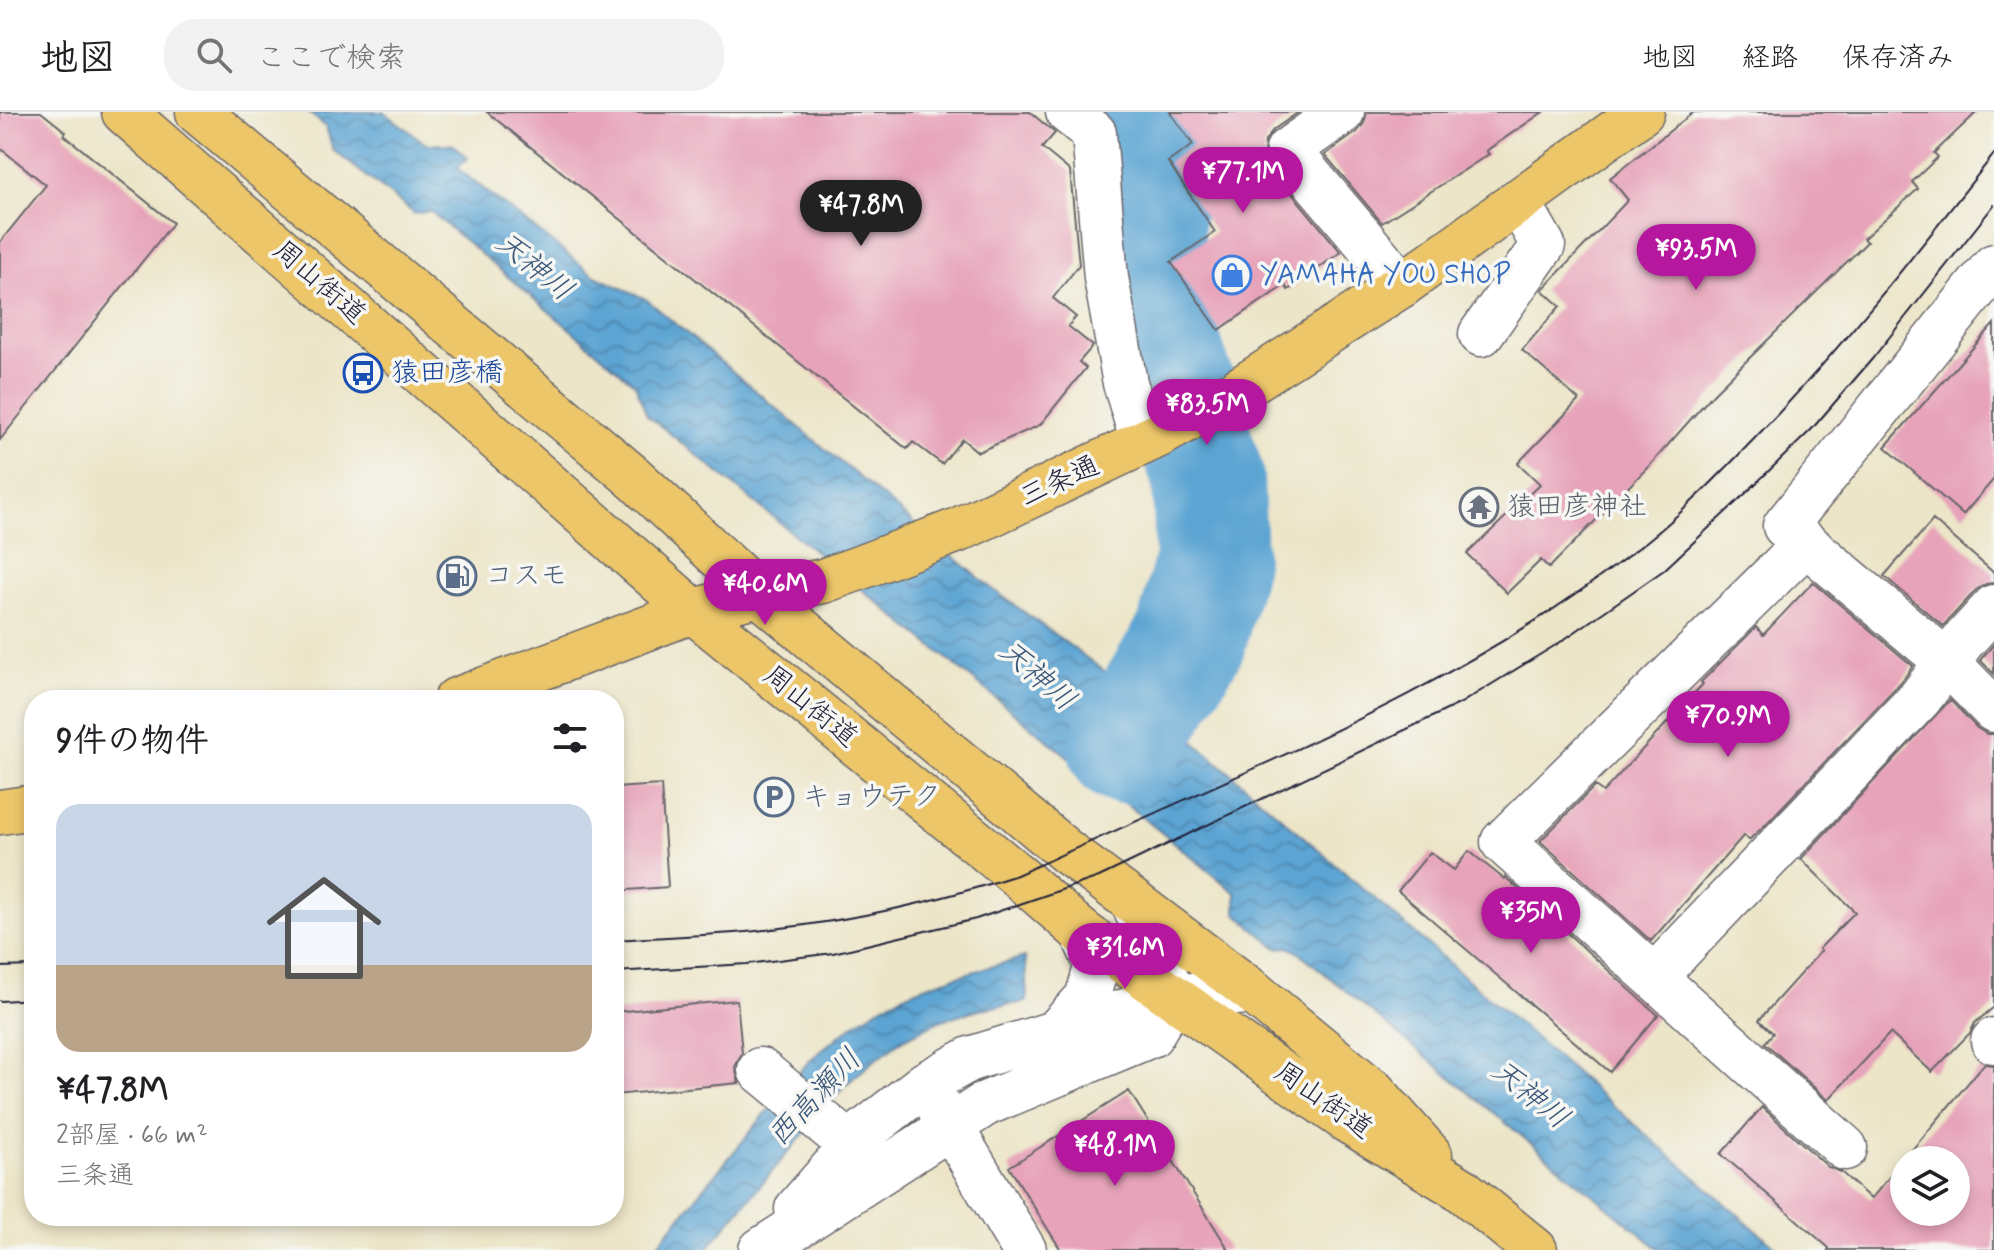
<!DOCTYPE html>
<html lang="ja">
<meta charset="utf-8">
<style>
body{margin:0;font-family:Mynerve,"Klee One",sans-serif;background:#f2f2f2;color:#202124;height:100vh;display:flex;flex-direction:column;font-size:30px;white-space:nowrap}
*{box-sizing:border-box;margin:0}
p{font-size:26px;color:#757577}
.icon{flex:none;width:44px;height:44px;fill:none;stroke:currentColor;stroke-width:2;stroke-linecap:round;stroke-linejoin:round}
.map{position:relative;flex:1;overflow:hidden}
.panel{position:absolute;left:24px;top:578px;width:600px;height:536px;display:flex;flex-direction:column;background:#fff;border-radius:32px;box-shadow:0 4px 12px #0003}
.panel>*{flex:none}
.tools{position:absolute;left:1890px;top:1034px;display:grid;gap:16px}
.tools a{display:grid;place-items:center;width:80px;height:80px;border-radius:50%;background:#fff;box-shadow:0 4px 12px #0003;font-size:40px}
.price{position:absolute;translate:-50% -68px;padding:0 18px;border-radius:28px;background:#b5179e;color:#fff;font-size:26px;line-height:52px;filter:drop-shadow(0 2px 4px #0008)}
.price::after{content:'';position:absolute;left:50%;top:48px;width:24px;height:18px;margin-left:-12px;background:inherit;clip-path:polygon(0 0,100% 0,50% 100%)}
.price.on{background:#222;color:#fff}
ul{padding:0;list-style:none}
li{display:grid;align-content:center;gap:16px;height:424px;padding:0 32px}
li span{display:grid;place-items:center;height:248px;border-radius:24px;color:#555}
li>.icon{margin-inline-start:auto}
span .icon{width:144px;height:144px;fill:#fffc;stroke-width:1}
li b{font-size:34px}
h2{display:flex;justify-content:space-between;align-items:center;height:96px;padding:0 32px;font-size:34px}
header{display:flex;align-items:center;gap:48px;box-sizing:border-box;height:112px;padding:0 40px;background:#fff;border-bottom:2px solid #e0e0e0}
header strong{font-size:38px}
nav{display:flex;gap:44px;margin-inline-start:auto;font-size:28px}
.search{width:560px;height:72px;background:#f2f2f2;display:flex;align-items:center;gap:20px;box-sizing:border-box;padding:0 28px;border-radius:32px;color:#757577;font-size:30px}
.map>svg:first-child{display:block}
.water{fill:url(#water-waves);stroke:#3f6387;stroke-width:2}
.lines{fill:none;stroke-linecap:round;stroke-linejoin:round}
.river{stroke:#5ca4d3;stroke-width:112}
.building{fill:#e7a3b9;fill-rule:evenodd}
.minor-casing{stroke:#69666c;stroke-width:47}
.major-casing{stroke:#69666c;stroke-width:47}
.highway-casing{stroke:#69666c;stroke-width:47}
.minor{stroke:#fff;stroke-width:44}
.major{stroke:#ecc669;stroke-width:44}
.highway{stroke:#ecc669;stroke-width:44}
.tram{stroke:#22223b;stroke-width:2}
.labels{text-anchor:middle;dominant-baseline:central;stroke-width:7;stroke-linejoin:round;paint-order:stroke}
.shop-label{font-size:28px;fill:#366cbe;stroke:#f6f6f2;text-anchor:start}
.street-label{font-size:28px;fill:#22223b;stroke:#f6f6f2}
.transit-label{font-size:28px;fill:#164399;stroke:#f6f6f2;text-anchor:start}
.worship-label{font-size:28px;fill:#5b616d;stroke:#f6f6f2;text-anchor:start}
.service-label{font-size:28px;fill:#4e5e75;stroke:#f6f6f2;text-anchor:start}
.water-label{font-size:30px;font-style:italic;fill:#395678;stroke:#f6f6f2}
</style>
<header>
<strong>地図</strong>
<div class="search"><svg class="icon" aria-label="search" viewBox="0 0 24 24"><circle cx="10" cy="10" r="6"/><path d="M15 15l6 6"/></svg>ここで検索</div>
<nav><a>地図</a><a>経路</a><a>保存済み</a></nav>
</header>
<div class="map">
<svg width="1994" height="1138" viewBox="0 0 1994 1138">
<defs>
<pattern id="water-waves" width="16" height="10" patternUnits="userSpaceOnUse" patternTransform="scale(2)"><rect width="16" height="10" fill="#5ca4d3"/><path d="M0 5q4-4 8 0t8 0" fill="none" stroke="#4c85ac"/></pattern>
</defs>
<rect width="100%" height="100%" fill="#f6f6f2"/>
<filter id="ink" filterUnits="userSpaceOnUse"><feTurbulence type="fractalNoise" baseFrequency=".0125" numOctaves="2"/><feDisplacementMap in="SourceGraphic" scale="16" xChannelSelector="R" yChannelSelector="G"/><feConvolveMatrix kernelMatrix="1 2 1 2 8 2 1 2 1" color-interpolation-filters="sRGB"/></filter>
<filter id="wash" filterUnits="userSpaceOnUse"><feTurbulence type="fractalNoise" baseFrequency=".006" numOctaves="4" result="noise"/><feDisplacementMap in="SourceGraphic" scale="32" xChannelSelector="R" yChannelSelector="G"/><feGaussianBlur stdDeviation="1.8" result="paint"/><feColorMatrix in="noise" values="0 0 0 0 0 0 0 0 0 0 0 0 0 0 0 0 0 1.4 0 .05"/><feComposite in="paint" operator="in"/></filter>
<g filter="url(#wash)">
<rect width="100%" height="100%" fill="#ece5c8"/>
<path class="water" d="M 308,0 L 384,0 L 426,32 L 452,32 L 468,46 L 457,56 L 595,164 L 646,187 L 990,475 L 1160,600 L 1779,1138 L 1660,1138 L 1301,842 L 1289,835 L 1277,836 L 1236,801 L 1236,781 L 647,303 L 635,272 L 430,99 L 415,102 L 333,38 L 326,15 Z
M 1025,845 L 1027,890 L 980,897 L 939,909 L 905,926 L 875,948 L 844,974 L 706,1138 L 653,1138 L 809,949 C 843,919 880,890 924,875 C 957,863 992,855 1025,845 Z"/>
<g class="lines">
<path class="river" d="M 1124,636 L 1191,525 L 1211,448 L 1208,366 L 1163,226 L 1153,172 L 1148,116 L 1155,0"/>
</g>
<g id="blocks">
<path class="building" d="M 0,0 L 41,0 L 66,20 L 64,23 L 173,111 L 0,328 L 0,130 L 46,73 L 0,36 Z
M 487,0 L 1030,0 L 1055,21 L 1042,36 L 1070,59 L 1079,153 L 1053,186 L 1076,205 L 1068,214 L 1093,234 L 1079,250 L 1086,256 L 1040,313 L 978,340 L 962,327 L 942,352 L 913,330 L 907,337 Z
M 1170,0 L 1299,0 L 1273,18 L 1265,29 L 1264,42 L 1269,54 L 1341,140 L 1288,178 L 1285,173 L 1219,218 L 1171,150 L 1215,120 L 1168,50 L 1193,33 Z
M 1367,0 L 1543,0 L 1486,39 L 1489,42 L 1382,111 L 1325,43 L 1357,20 L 1364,11 Z
M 1694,0 L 1977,0 L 1934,41 L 1938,45 L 1912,70 L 1918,77 L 1863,127 L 1867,130 L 1714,281 L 1651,352 L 1549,456 L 1541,448 L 1507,481 L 1467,442 L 1540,372 L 1518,351 L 1579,288 L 1522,238 L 1560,194 L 1542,178 L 1628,88 L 1610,66 Z
M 1994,212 L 1994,367 L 1963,403 L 1885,335 Z
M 1933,408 L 1994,461 L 1994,471 L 1986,472 L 1976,478 L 1943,514 L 1884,464 Z
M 1813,470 L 1913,554 L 1901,570 L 1765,713 L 1749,728 L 1744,723 L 1651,829 L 1540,729 L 1595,674 L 1603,680 L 1703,572 L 1701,570 L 1756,515 L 1763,523 Z
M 1994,532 L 1994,562 L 1980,548 Z
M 1950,588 L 1977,616 L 1987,622 L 1994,622 L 1994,895 L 1975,911 L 1970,921 L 1932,960 L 1890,921 L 1828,988 L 1765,931 L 1773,921 L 1759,908 L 1821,839 L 1819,837 L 1855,800 L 1801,747 Z
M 661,673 L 668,775 L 614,779 L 614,676 Z
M 1469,739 L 1504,767 L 1505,765 L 1658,903 L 1610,960 L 1398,779 L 1430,740 L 1454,758 Z
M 737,888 L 742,941 L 735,955 L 739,971 L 614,983 L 614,900 Z
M 1984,952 L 1994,953 L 1994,1138 L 1828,1138 L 1829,1136 L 1721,1042 L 1762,995 L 1828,1055 L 1841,1060 L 1871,1087 ZM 1904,1048 L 1956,1048 L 1956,1100 L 1904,1100 Z
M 1129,979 L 1229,1138 L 1061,1138 L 1009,1055 Z"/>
</g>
</g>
<g filter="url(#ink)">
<use href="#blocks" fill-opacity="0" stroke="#69666c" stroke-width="2"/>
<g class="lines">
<defs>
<path id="minor" d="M 1068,0 L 1094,21 L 1106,166 L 1125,271 L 1143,330
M 1342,0 L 1288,38 L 1402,173
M 1994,154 L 1785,414 L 1947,550 L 1994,598
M 1481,222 L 1543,133 L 1518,89
M 1805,432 L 1503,730 L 1845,1036
M 1655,864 L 1920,586 L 1962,530 L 1994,495
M 1056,920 L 1087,886 L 1097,853 L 1082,820
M 1993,929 L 1994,928
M 760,958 L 852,1034
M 935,988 L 1024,1138
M 797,1097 L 866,1018 L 925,972 L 970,947 L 1174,884 L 1253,880
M 761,1138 L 985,992 L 1151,923 L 1174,884 L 1133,791"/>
<path id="major" d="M 456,588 L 693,499 L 759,482 L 823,469 L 859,456 L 958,418 L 1161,322 L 1221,289 L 1402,173 L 1642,0
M 0,700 L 34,695"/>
<path id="highway" d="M 124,0 L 693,499 L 1017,763 L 1082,820 L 1348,1009 L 1461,1077 L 1535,1138
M 198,0 L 632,364 L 759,482 L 1067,740 L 1253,880 L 1375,981 L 1430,1043"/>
</defs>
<use href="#minor" class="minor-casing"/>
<use href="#major" class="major-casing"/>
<use href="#highway" class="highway-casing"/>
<use href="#minor" class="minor"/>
<use href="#major" class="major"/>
<use href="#highway" class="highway"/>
<path class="tram" d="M 614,828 C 667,824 720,824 773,817 C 855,808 939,789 1017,763 C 1233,663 1459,580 1646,430 C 1685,399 1720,362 1754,327 C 1841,237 1917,140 1994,42
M 0,855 L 34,854
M 614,860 L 747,852 L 833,841 L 976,807 L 1099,765 L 1461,591 L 1559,531 L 1664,458 L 1745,382 L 1811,318 L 1873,246 L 1994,93
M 0,889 L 34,887"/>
</g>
</g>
<defs>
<symbol id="shop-ring" viewBox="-11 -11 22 22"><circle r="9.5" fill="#f6f6f2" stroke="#3f7fe0" stroke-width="1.5"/><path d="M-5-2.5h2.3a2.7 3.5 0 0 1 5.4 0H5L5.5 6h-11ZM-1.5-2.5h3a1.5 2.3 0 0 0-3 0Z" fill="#3f7fe0"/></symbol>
<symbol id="bus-ring" viewBox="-11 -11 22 22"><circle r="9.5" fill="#f6f6f2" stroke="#1a4fb4" stroke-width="1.5"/><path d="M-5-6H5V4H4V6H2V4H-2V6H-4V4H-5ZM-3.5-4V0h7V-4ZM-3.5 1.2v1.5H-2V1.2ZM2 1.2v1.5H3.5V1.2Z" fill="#1a4fb4"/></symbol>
<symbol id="temple-ring" viewBox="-11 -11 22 22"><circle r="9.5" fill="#f6f6f2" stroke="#6b7280" stroke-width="1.5"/><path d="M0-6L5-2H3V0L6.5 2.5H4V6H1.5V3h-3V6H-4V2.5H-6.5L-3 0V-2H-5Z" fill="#6b7280"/></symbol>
<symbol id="fuel-ring" viewBox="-11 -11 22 22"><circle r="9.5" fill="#f6f6f2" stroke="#5c6f8a" stroke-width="1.5"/><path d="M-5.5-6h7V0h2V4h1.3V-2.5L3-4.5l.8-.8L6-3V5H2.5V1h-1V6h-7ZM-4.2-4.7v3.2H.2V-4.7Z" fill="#5c6f8a"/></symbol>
<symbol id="parking-ring" viewBox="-11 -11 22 22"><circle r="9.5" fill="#f6f6f2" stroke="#5c6f8a" stroke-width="1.5"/><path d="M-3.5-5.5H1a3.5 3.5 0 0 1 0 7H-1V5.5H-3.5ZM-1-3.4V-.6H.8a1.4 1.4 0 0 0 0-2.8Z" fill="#5c6f8a"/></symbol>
</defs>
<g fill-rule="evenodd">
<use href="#shop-ring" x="1210" y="141" width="44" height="44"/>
<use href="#bus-ring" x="341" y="239" width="44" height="44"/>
<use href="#temple-ring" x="1457" y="373" width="44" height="44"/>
<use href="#fuel-ring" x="435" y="442" width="44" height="44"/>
<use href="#parking-ring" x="752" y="663" width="44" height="44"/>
</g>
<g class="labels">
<g class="shop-label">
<text x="1260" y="163">YAMAHA YOU SHOP</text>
</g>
<g class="street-label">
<text transform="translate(319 171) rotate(41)">周山街道</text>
<text transform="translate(1060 370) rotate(-25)">三条通</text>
<text transform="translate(810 595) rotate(39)">周山街道</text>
<text transform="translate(1323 989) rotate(35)">周山街道</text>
</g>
<g class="transit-label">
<text x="391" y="261">猿田彦橋</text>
</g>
<g class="worship-label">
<text x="1507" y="395">猿田彦神社</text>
</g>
<g class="service-label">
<text x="485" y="464">コスモ</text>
<text x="802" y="685">キョウテク</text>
</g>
<g class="water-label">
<text transform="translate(534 155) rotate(39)">天神川</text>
<text transform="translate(1037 564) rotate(41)">天神川</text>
<text transform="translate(1530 983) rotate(39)">天神川</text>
<text transform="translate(815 986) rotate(-47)">西高瀬川</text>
</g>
</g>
</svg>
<div class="tools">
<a><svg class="icon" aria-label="layers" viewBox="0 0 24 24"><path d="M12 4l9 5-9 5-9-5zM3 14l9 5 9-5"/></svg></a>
</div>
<b class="price" style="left:1243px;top:103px">¥77.1M</b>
<b class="price on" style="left:861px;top:136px">¥47.8M</b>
<b class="price" style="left:1696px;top:180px">¥93.5M</b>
<b class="price" style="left:1207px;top:335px">¥83.5M</b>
<b class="price" style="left:765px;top:515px">¥40.6M</b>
<b class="price" style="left:1728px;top:647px">¥70.9M</b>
<b class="price" style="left:1531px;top:843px">¥35M</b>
<b class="price" style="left:1125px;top:879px">¥31.6M</b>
<b class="price" style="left:1115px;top:1076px">¥48.1M</b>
<section class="panel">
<h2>9件の物件<svg class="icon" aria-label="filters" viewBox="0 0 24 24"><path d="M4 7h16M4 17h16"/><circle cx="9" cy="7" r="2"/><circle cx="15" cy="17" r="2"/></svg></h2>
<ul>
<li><span style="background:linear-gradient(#c9d6e8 65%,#b9a48a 0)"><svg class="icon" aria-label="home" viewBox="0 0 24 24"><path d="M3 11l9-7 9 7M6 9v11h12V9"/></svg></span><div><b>¥47.8M</b><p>2部屋 · 66 m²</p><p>三条通</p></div></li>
</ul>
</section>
</div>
